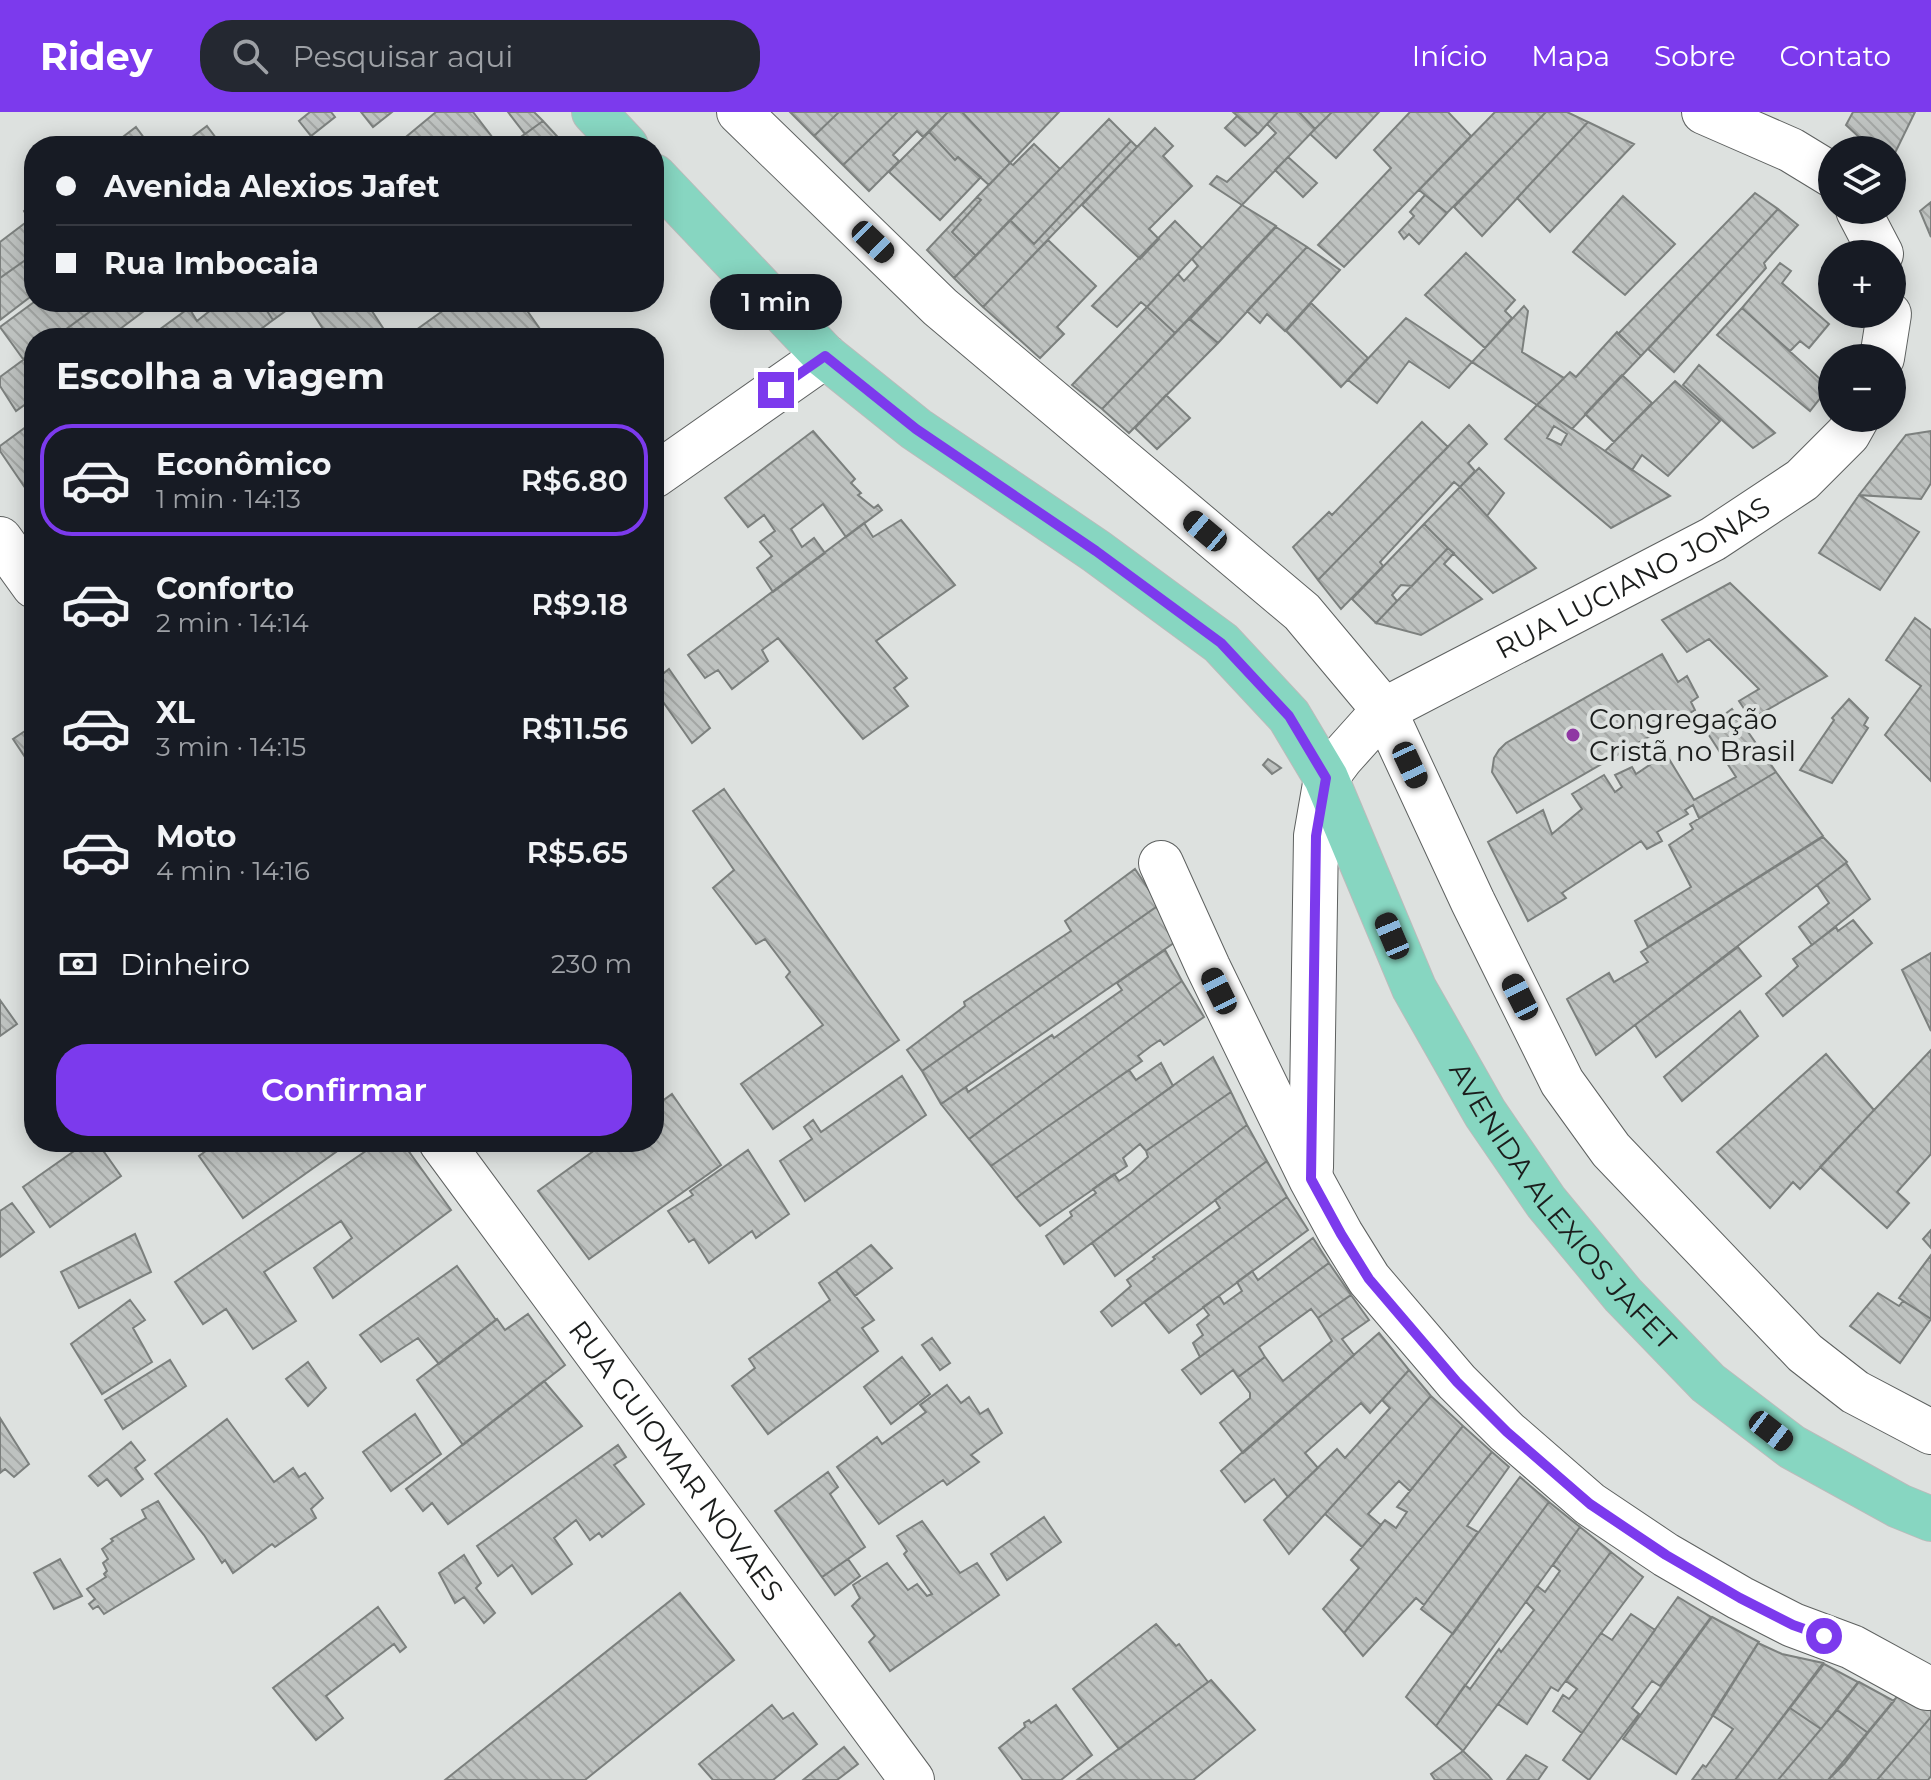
<!DOCTYPE html>
<html lang="pt">
<head>
<meta charset="utf-8">
<style>
	:root { --surface:#171b24; --page:#242831; --text:#f1f3f6; --muted:#9ea1a6; --line:#363941; --accent:#7c3aed }
	body { margin:0; font-family:Montserrat,sans-serif; background:var(--page); color:var(--text); height:100vh; display:flex; flex-direction:column; font-size:30px; white-space:nowrap }
	* { box-sizing:border-box; margin:0 }
	p { font-size:26px; color:var(--muted) }
	.icon { flex:none; width:44px; height:44px; fill:none; stroke:currentColor; stroke-width:2; stroke-linecap:round; stroke-linejoin:round }
	.map { position:relative; flex:1; overflow:hidden }
	.details { position:absolute; left:24px; top:216px; width:640px; height:824px; display:flex; flex-direction:column; background:var(--surface); border-radius:32px; box-shadow:0 4px 20px #0003 }
	.details>* { flex:none }
	.hud { position:absolute; left:24px; top:24px; width:640px; height:176px; border-radius:32px; box-shadow:0 4px 20px #0003; display:grid; align-content:center; height:176px; padding:0 32px; background:var(--surface) }
	.buttons { position:absolute; left:1818px; top:24px; display:grid; gap:16px }
	.buttons a { display:grid; place-items:center; width:88px; height:88px; border-radius:50%; background:var(--surface); box-shadow:0 4px 20px #0003; font-size:40px }
	.end { position:absolute; width:36px; height:36px; margin:-18px; border:10px solid #7c3aed; background:#fff; box-shadow:0 0 0 4px #fff }
	.from { border-radius:50% }
	.bubble { position:absolute; height:56px; border-radius:28px; background:var(--surface); box-shadow:0 4px 20px #0003; font-size:26px; font-weight:600; line-height:56px; text-align:center }
	.car { position:absolute; width:24px; height:48px; margin:-24px -12px; border-radius:10px; box-shadow:0 0 6px 2px #0007; background:linear-gradient(#222 24%,#8ab4d8 0 40%,#222 0 76%,#8ab4d8 0 86%,#222 0) }
	.hud b { display:flex; align-items:center; gap:28px; height:76px; font-size:30px }
	.hud b+b { border-top:2px solid var(--line) }
	.hud i { width:20px; height:20px; background:var(--text) }
	ul { padding:0; list-style:none }
	li { display:flex; align-items:center; gap:24px; height:112px; margin:0 16px 12px; padding:0 16px; border:4px solid transparent; border-radius:32px }
	li div { flex:1 }
	li b { display:block; font-size:30px }
	li em { font-style:normal; font-weight:600 }
	li.on { border-color:var(--accent) }
	li>.icon { width:72px; height:72px; stroke-width:1.5 }
	h2 { padding:0 32px; font-size:36px; line-height:96px }
	.pay { display:flex; align-items:center; gap:20px; height:88px; padding:0 32px; font-size:30px }
	.pay p { margin-inline-start:auto }
	.primary-button { display:flex; gap:16px; margin-top:auto; padding:16px 32px }
	.primary-button a { flex:1; height:92px; border-radius:32px; background:var(--accent); color:#fff; font-size:32px; font-weight:600; line-height:92px; text-align:center }
	header { display:flex; align-items:center; gap:48px; box-sizing:border-box; height:112px; padding:0 40px; background:var(--accent); color:#fff }
	header strong { font-size:38px }
	nav { display:flex; gap:44px; margin-inline-start:auto; font-size:28px }
	.search { width:560px; height:72px; background:var(--page); display:flex; align-items:center; gap:20px; box-sizing:border-box; padding:0 28px; border-radius:32px; color:var(--muted); font-size:30px }
	.map>svg:first-child { display:block }
</style>
</head>
<body>
<header>
<strong>Ridey</strong>
<div class="search"><svg class="icon" aria-label="search" viewBox="0 0 24 24"><circle cx="10" cy="10" r="6"/><path d="M15 15l6 6"/></svg>Pesquisar aqui</div>
<nav><a>Início</a><a>Mapa</a><a>Sobre</a><a>Contato</a></nav>
</header>
<div class="map">
<svg width="1931" height="1668" viewBox="0 0 1931 1668">
	<defs>
		<pattern id="building-back-hatch" width="6" height="6" patternUnits="userSpaceOnUse" patternTransform="scale(2)"><rect width="6" height="6" fill="#bec2c0"/><path d="M-1 5l2 2M0 0l6 6M5-1l2 2" fill="none" stroke="#a3a6a4"/></pattern>
	</defs>
	<rect width="100%" height="100%" fill="#dde1df"/>
	<!-- building -->
	<path fill="url(#building-back-hatch)" stroke="#7c807e" stroke-width="2" fill-rule="evenodd" d="M310,0H331L335,5L311,24L299,9Z
		M361,0H392L373,15Z
		M436,0H473L499,34H395Z
		M508,0H534L543,9L525,22Z
		M790,0H839L814,24Z
		M839,0H898L843,53L814,24Z
		M898,0H948L923,25L917,19L893,43L899,49L869,79L843,53Z
		M948,0H962L1010,51L989,73L958,45L955,48L929,20Z
		M962,0H1059L1010,51Z
		M1233,0H1278L1258,22Z
		M1278,0H1299L1315,17L1242,93L1210,72L1217,64L1227,70L1276,21L1267,12Z
		M1299,0H1332L1315,17Z
		M1332,0H1379L1336,46L1310,22Z
		M1410,0H1448L1471,24L1344,155L1318,133L1391,56L1374,38Z
		M1495,0H1546L1447,101L1419,78Z
		M1546,0H1567L1588,10L1482,124L1454,95Z
		M1853,0H1915L1892,47V38H1873L1846,13Z
		M1237,4L1258,22L1245,34L1225,16Z
		M1109,7L1131,29L1034,132L1010,108Z
		M543,9L566,34H509L522,24Z
		M1588,10L1634,32L1550,120L1517,86Z
		M207,14L222,34H180Z
		M136,15L150,34H111Z
		M1155,16L1173,34L1163,44L1192,74L1149,117L1159,127L1140,147L1082,93Z
		M929,20L955,48L958,45L981,65L940,108L889,60Z
		M1131,29L1137,35L983,195L954,166L1010,108L1034,132Z
		M1034,32L1060,57L976,144L952,120L981,88L977,85L1010,51L1013,53Z
		M1288,45L1317,71L1303,85L1275,58Z
		M1755,81L1778,97L1641,244L1618,222Z
		M1425,83L1447,101L1419,132L1409,122L1404,127L1399,120L1414,104L1410,100Z
		M1623,84L1675,132L1625,183L1573,140Z
		M977,85L981,88L952,120L976,144L954,166L927,138Z
		M1931,90V125L1920,99Z
		M34,91V142L0,166V130L29,108L24,99Z
		M1242,93L1276,114L1175,221L1147,195L1178,162L1184,169L1198,154L1192,147Z
		M1778,97L1798,113L1764,151L1766,156L1674,260L1648,237Z
		M1175,109L1202,136L1147,195L1141,190L1117,215L1092,194Z
		M1276,115L1307,135L1218,231L1190,207Z
		M1048,128L1096,174L1057,215L1064,222L1040,246L983,195Z
		M1307,135L1340,158L1285,219L1267,202L1260,211L1247,199Z
		M1466,141L1515,188L1505,199L1512,206L1485,236L1425,183Z
		M34,142V182L0,208V166Z
		M1780,151L1791,159L1782,171L1829,212L1809,236L1800,229L1790,239L1742,196Z
		M34,190L43,192L103,190L54,226H34V240L23,247L0,215Z
		M103,190H156L108,226H54Z
		M221,190H261L273,208L249,226H148L189,196L197,209Z
		M261,190H298L273,208Z
		M326,190H366L385,219L376,226H329L312,200Z
		M455,190H521L540,217L527,226H405Z
		M1311,191L1368,246L1341,275L1286,219Z
		M1524,194L1528,199L1522,240L1564,266L1537,293L1472,250Z
		M1147,195L1175,221L1102,297L1072,273Z
		M1742,196L1829,275L1810,299L1717,223Z
		M1406,206L1472,250L1449,276L1409,249L1377,291L1348,268Z
		M1189,207L1218,231L1129,321L1102,297Z
		M1617,220L1641,244L1572,317L1537,293L1570,260L1576,265Z
		M34,240V286L16,299L0,274V265Z
		M1699,253L1775,321L1753,336L1683,273Z
		M1622,263L1652,291L1614,330L1585,302Z
		M1675,269L1720,309L1668,364L1642,343L1632,358L1605,339Z
		M1166,283L1190,306L1157,337L1135,316Z
		M1537,293L1605,339L1670,384L1611,416L1505,327ZM1554,314L1567,322L1561,333L1547,326Z
		M34,309V384L32,386L0,339V334Z
		M1422,310L1448,335L1318,468L1293,435L1329,400L1332,403Z
		M1469,313L1487,332L1468,351L1475,359L1460,375L1454,370L1380,450L1383,454L1341,497L1318,468Z
		M813,319L855,367L851,371L861,381L858,383L874,396L878,393L882,398L846,425L823,392L791,417L802,435L814,426L825,441L773,480L757,456L772,444L760,430L775,419L764,403L748,415L725,386Z
		M1931,319V371L1921,387L1859,383L1906,323Z
		M1479,356L1504,381L1487,404L1460,375Z
		M1460,375L1536,456L1493,481L1424,412Z
		M1859,383L1919,420L1880,478L1819,441Z
		M901,408L955,473L876,529L907,566L894,576L908,594L863,627L778,526L762,538L768,549L732,577L718,558L705,566L688,543L864,411L873,425Z
		M1424,412L1448,436L1412,474L1401,473L1392,483L1397,489L1376,511L1352,487Z
		M1448,436L1454,441L1444,452L1482,487L1421,523L1376,511Z
		M1730,471L1827,564L1751,607L1739,589L1759,577L1709,527L1687,540L1662,508Z
		M1915,506L1931,518V669L1885,623L1921,574L1886,548Z
		M1662,542L1678,570L1687,564L1698,585L1691,590L1695,598L1517,701L1492,660L1494,646L1499,638L1506,631Z
		M669,557L710,616L692,631L654,577V569Z
		M1849,587L1868,606L1864,613L1868,616L1832,671L1800,658L1834,608L1832,606Z
		M1732,597L1776,660L1699,706L1693,693L1685,698L1688,702L1657,720L1662,729L1647,737L1641,729L1562,781L1566,786L1528,809L1488,730L1543,698L1552,722L1582,697L1572,682L1604,663L1615,680L1622,675L1615,663L1632,655L1636,662L1666,642L1694,688L1736,665L1705,617Z
		M28,617L34,625V639L25,645L13,627Z
		M1268,647L1277,653L1281,656L1272,662L1263,653Z
		M1776,660L1823,724L1648,835L1635,809L1691,775L1669,733L1693,717L1690,712Z
		M724,677L899,928L773,1017L741,972L823,913L786,865L790,860L765,827L756,832L713,776L734,758L693,699Z
		M1823,725L1847,750L1596,943L1567,887L1609,861L1614,870L1648,850L1641,840Z
		M1846,751L1870,787L1812,833L1799,815L1829,791L1817,773Z
		M1135,757L1159,793L922,959L907,938L965,894L964,890L1071,819L1065,809Z
		M1159,793L1181,826L941,992L922,959Z
		M1853,808L1872,831L1783,904L1766,882L1798,854L1793,847L1836,815L1838,819Z
		M1738,835L1761,864L1656,945L1635,913Z
		M1165,838L1182,869L969,1027L941,992L966,975L968,980L1052,923L1054,926L1122,878L1117,871Z
		M1931,841V919L1902,858Z
		M1182,869L1204,905L1164,933L1160,928L1151,934L1138,944L1142,949L991,1054L969,1027Z
		M0,888L17,912L0,924Z
		M1740,899L1758,924L1682,989L1664,965Z
		M1931,938V1042L1897,1080L1909,1091L1887,1116L1820,1055Z
		M1826,942L1874,998L1800,1077L1793,1070L1770,1096L1717,1040Z
		M1213,945L1231,980L1146,1039L1140,1032L1123,1046L1127,1054L1040,1114L1016,1086Z
		M1161,951L1173,974L1016,1086L991,1054L1129,958L1136,968Z
		M902,964L926,1003L805,1089L780,1049L812,1027L804,1015L813,1008L821,1020Z
		M1231,980L1247,1013L1064,1152L1046,1124L1072,1104L1070,1100L1096,1081L1093,1077L1114,1062L1119,1069L1131,1061L1148,1045L1146,1039Z
		M672,982L721,1053L589,1147L538,1079L606,1030H654V995Z
		M1247,1013L1267,1049L1115,1164L1092,1131Z
		M87,1030H97L121,1064L50,1115L23,1075Z
		M218,1030H350L243,1106L199,1044Z
		M379,1030H402L451,1098L333,1186L314,1156L352,1126L341,1109L264,1160L296,1209L253,1237L226,1197L203,1212L175,1170Z
		M748,1038L789,1102L756,1126L752,1119L709,1151L694,1127L689,1130L668,1099L693,1083L690,1079Z
		M1267,1049L1287,1085L1112,1214L1101,1200L1131,1174L1127,1168L1155,1147L1153,1145L1220,1096L1215,1088Z
		M1287,1085L1308,1118L1169,1221L1144,1190Z
		M12,1091L34,1120L0,1145V1099Z
		M1931,1118V1136L1923,1127Z
		M135,1122L151,1160L79,1196L61,1160Z
		M1313,1126L1329,1151L1200,1245L1193,1231L1203,1223L1197,1213L1209,1203L1203,1195L1219,1184L1224,1192L1242,1179L1237,1170L1252,1159L1258,1168Z
		M871,1133L892,1156L855,1184L836,1159Z
		M1931,1143V1207L1899,1186Z
		M1329,1151L1351,1183L1318,1206L1311,1197L1259,1235L1265,1245L1238,1265L1233,1258L1201,1282L1182,1258Z
		M457,1154L496,1208L439,1252L418,1226L381,1250L360,1223Z
		M836,1159L874,1208L862,1216L878,1239L768,1322L732,1274L755,1256L749,1247L830,1188L819,1171Z
		M1878,1181L1899,1194L1903,1189L1931,1207L1900,1251L1850,1214Z
		M1351,1183L1369,1208L1342,1227L1354,1243L1243,1341L1220,1311L1250,1286V1281L1238,1265L1265,1245L1283,1269L1332,1229L1318,1206Z
		M130,1188L145,1208L133,1216L152,1250L102,1282L71,1232Z
		M528,1202L565,1253L463,1333L417,1268L497,1207L505,1218Z
		M1379,1221L1409,1258L1370,1301L1361,1291L1305,1341L1318,1356L1288,1385L1274,1367L1245,1390L1221,1359Z
		M932,1226L950,1251L940,1258L922,1233Z
		M902,1245L930,1282L891,1312L864,1275Z
		M170,1248L186,1274L123,1317L105,1288Z
		M308,1250L326,1276L308,1294L286,1267Z
		M1409,1258L1431,1284L1289,1442L1264,1408L1337,1337L1345,1346L1390,1296L1382,1288Z
		M544,1269L582,1314L448,1412L432,1391L423,1399L406,1377Z
		M947,1273L961,1291L969,1285L980,1302L988,1297L1002,1321L971,1343L979,1350L947,1373L943,1368L879,1412L837,1355L877,1325L882,1332L926,1300L920,1293Z
		M1431,1284L1463,1314L1410,1379L1399,1369L1368,1402L1381,1413L1362,1435L1325,1402Z
		M415,1302L441,1342L391,1379L363,1340Z
		M0,1306L29,1352L14,1365L5,1357L0,1361Z
		M227,1307L274,1370L293,1356L299,1365L305,1361L323,1386L311,1397L316,1406L275,1435L272,1432L233,1461L225,1448L222,1451L204,1423L155,1362Z
		M1463,1314L1492,1340L1344,1521L1323,1497L1359,1456L1351,1448L1385,1408L1396,1416L1407,1400L1397,1395Z
		M131,1330L145,1348L135,1356L143,1367L121,1384L107,1367L98,1374L89,1364Z
		M618,1333L626,1345L614,1353L644,1392L602,1425L599,1421L590,1428L576,1408L554,1426L572,1452L532,1482L512,1453L498,1464L477,1434Z
		M1492,1340L1509,1355L1467,1414L1478,1420L1424,1493L1416,1486L1363,1544L1344,1521Z
		M828,1360L838,1375L830,1382L865,1435L822,1465L775,1399Z
		M1520,1365L1549,1390L1453,1522L1421,1497Z
		M158,1389L194,1447L104,1502L98,1494L93,1497L89,1492L95,1487L87,1477L106,1465L104,1462L107,1459L103,1451L108,1447L102,1437L113,1429L111,1427L146,1406L142,1398Z
		M1549,1390L1580,1415L1436,1614L1406,1585Z
		M1044,1405L1061,1430L1007,1468L991,1442Z
		M922,1409L960,1461L977,1451L999,1483L890,1559L869,1530L875,1524L852,1494L860,1486L853,1473L887,1451L908,1478L917,1472L927,1484L932,1482L904,1442L907,1439L897,1424Z
		M1580,1415L1611,1440L1463,1639L1436,1614L1465,1573L1470,1577L1499,1537L1501,1540L1534,1498L1526,1490L1537,1474L1545,1480L1560,1459L1553,1453Z
		M1611,1440L1643,1465L1558,1579L1551,1575L1527,1612L1498,1592Z
		M464,1443L481,1471L476,1476L495,1501L484,1511L464,1485L455,1491L439,1461Z
		M60,1447L82,1484L54,1497L34,1461Z
		M848,1447L860,1464L835,1483L822,1465Z
		M680,1481L734,1548L585,1668H445Z
		M1678,1485L1711,1505L1660,1574L1652,1569L1632,1596L1639,1602L1589,1668L1563,1648Z
		M378,1495L406,1535L400,1540L394,1532L326,1584L343,1606L316,1628L273,1576Z
		M1631,1502L1655,1518L1582,1621L1553,1599L1563,1583L1569,1587L1577,1577L1566,1569L1601,1521L1612,1528Z
		M1712,1505L1759,1530L1676,1662L1623,1627Z
		M1156,1512L1176,1534L1179,1532L1208,1570L1119,1637L1073,1577Z
		M1758,1531L1782,1542L1823,1551L1735,1668H1692L1703,1653L1706,1655L1733,1617L1712,1603Z
		M1824,1552L1858,1570L1821,1617L1790,1596Z
		M1211,1568L1255,1618L1193,1668H1077Z
		M1859,1570L1894,1589L1868,1621L1837,1598Z
		M1900,1581L1931,1598V1605L1877,1668H1828Z
		M772,1593L783,1607L793,1601L817,1632L773,1668H713L699,1652Z
		M1056,1593L1092,1643L1061,1668H1023L999,1636L1025,1615L1024,1611L1029,1608L1031,1611Z
		M1790,1596L1821,1617L1778,1668H1735Z
		M1837,1598L1868,1621L1844,1652L1828,1668H1778Z
		M1931,1605V1664L1928,1668H1877Z
		M844,1635L858,1652L837,1668H803Z
		M1463,1639L1488,1663L1492,1668H1435L1431,1662Z
		M1526,1643L1547,1655L1538,1668H1507Z"/>
	<g fill="none" stroke-linecap="round" stroke-linejoin="round">
		<defs>
			<g id="minor">
				<path d="M739,0L940,195L1302,500L1384,598L1473,790L1562,970L1611,1038L1805,1241L1855,1280L1931,1320"/>
				<path d="M1704,0L1791,38L1832,63"/>
				<path d="M1858,98L1881,142"/>
				<path d="M1882,246L1889,202"/>
				<path d="M654,364L825,244"/>
				<path d="M0,427L34,474"/>
				<path d="M1161,751L1208,855L1311,1067L1341,1122L1369,1167L1457,1270L1507,1320L1590,1392L1666,1443L1740,1486L1793,1513L1852,1535L1927,1576"/>
				<path id="s1" d="M441,1030L912,1668"/>
				<path id="s2" d="M1311,1056L1316,724L1326,666L1341,646L1384,598L1713,427L1802,368L1848,322L1857,306"/>
			</g>
			<g id="major">
				<path d="M594,0L626,34"/>
				<path id="s3" d="M654,64L825,244L916,317L1096,439L1221,531L1289,604L1326,666L1414,876L1485,1001L1546,1090L1623,1183L1708,1271L1792,1335L1899,1394L1931,1407"/>
			</g>
		</defs>
		<!-- minor casing -->
		<use href="#minor" stroke="#5e6160" stroke-width="46"/>
		<!-- major casing -->
		<use href="#major" stroke="#bbb" stroke-width="46"/>
		<!-- minor -->
		<use href="#minor" stroke="#fff" stroke-width="44"/>
		<!-- major -->
		<use href="#major" stroke="#87d6c1" stroke-width="44"/>
	</g>
	<g fill="none" stroke-linecap="round" stroke-linejoin="round">
		<!-- route -->
		<path stroke="#7c3aed" stroke-width="10" d="M776,278L825,244L916,317L1096,439L1221,531L1289,604L1326,666L1316,724L1311,1067L1341,1122L1369,1167L1457,1270L1507,1320L1590,1392L1666,1443L1740,1486L1793,1513L1824,1524"/>
	</g>
	<!-- markers -->
	<circle fill="#8f37a3" stroke="#dde1df" stroke-width="3" cx="1573" cy="623" r="8"/>
	<g text-anchor="middle" stroke-width="8" stroke-linejoin="round" paint-order="stroke">
		<!-- street labels -->
		<g font-size="28" fill="#1b1d1c" stroke="#dde1df">
			<text dy="10" stroke="none"><textPath href="#s2" startOffset="762">RUA LUCIANO JONAS</textPath></text>
			<text dy="10" stroke="none"><textPath href="#s3" startOffset="1402">AVENIDA ALEXIOS JAFET</textPath></text>
			<text dy="10" stroke="none"><textPath href="#s1" startOffset="396">RUA GUIOMAR NOVAES</textPath></text>
		</g>
		<!-- poi labels -->
		<g font-size="28" fill="#1b1d1c" stroke="#dde1df" text-anchor="start">
			<text x="1589" y="617">Congregação<tspan x="1589" dy="32">Cristã no Brasil</tspan></text>
		</g>
	</g>
</svg>
<div class="buttons">
<a><svg class="icon" aria-label="layers" viewBox="0 0 24 24"><path d="M12 4l9 5-9 5-9-5zM3 14l9 5 9-5"/></svg></a>
<a>+</a>
<a>−</a>
</div>
<i class="end from" style="left:1824px;top:1524px"></i>
<i class="end" style="left:776px;top:278px"></i>
<div class="bubble" style="left:710px;top:162px;width:132px">1 min</div>
<i class="car" style="left:873px;top:130px;rotate:134deg"></i>
<i class="car" style="left:1205px;top:419px;rotate:310deg"></i>
<i class="car" style="left:1410px;top:653px;rotate:155deg"></i>
<i class="car" style="left:1392px;top:824px;rotate:337deg"></i>
<i class="car" style="left:1219px;top:879px;rotate:334deg"></i>
<i class="car" style="left:1520px;top:885px;rotate:333deg"></i>
<i class="car" style="left:1771px;top:1319px;rotate:128deg"></i>
<div class="hud">
<b><i class="from"></i>Avenida Alexios Jafet</b>
<b><i></i>Rua Imbocaia</b>
</div>
<section class="details">
<h2>Escolha a viagem</h2>
<ul>
<li class="on"><svg class="icon" aria-label="car" viewBox="0 0 24 24"><path d="M5 17H2v-5l4-1 3-4h7l3 4 3 1v5h-3M9 17h6M6 11h13"/><circle cx="7" cy="17" r="2"/><circle cx="17" cy="17" r="2"/></svg><div><b>Econômico</b><p>1 min · 14:13</p></div><em>R$6.80</em></li>
<li><svg class="icon" aria-label="car" viewBox="0 0 24 24"><path d="M5 17H2v-5l4-1 3-4h7l3 4 3 1v5h-3M9 17h6M6 11h13"/><circle cx="7" cy="17" r="2"/><circle cx="17" cy="17" r="2"/></svg><div><b>Conforto</b><p>2 min · 14:14</p></div><em>R$9.18</em></li>
<li><svg class="icon" aria-label="car" viewBox="0 0 24 24"><path d="M5 17H2v-5l4-1 3-4h7l3 4 3 1v5h-3M9 17h6M6 11h13"/><circle cx="7" cy="17" r="2"/><circle cx="17" cy="17" r="2"/></svg><div><b>XL</b><p>3 min · 14:15</p></div><em>R$11.56</em></li>
<li><svg class="icon" aria-label="car" viewBox="0 0 24 24"><path d="M5 17H2v-5l4-1 3-4h7l3 4 3 1v5h-3M9 17h6M6 11h13"/><circle cx="7" cy="17" r="2"/><circle cx="17" cy="17" r="2"/></svg><div><b>Moto</b><p>4 min · 14:16</p></div><em>R$5.65</em></li>
</ul>
<div class="pay"><svg class="icon" aria-label="cash" viewBox="0 0 24 24"><path d="M3 7h18v10H3z"/><circle cx="12" cy="12" r="2"/></svg>Dinheiro<p>230 m</p></div>
<div class="primary-button"><a>Confirmar</a></div>
</section>
</div>
</body>
</html>
